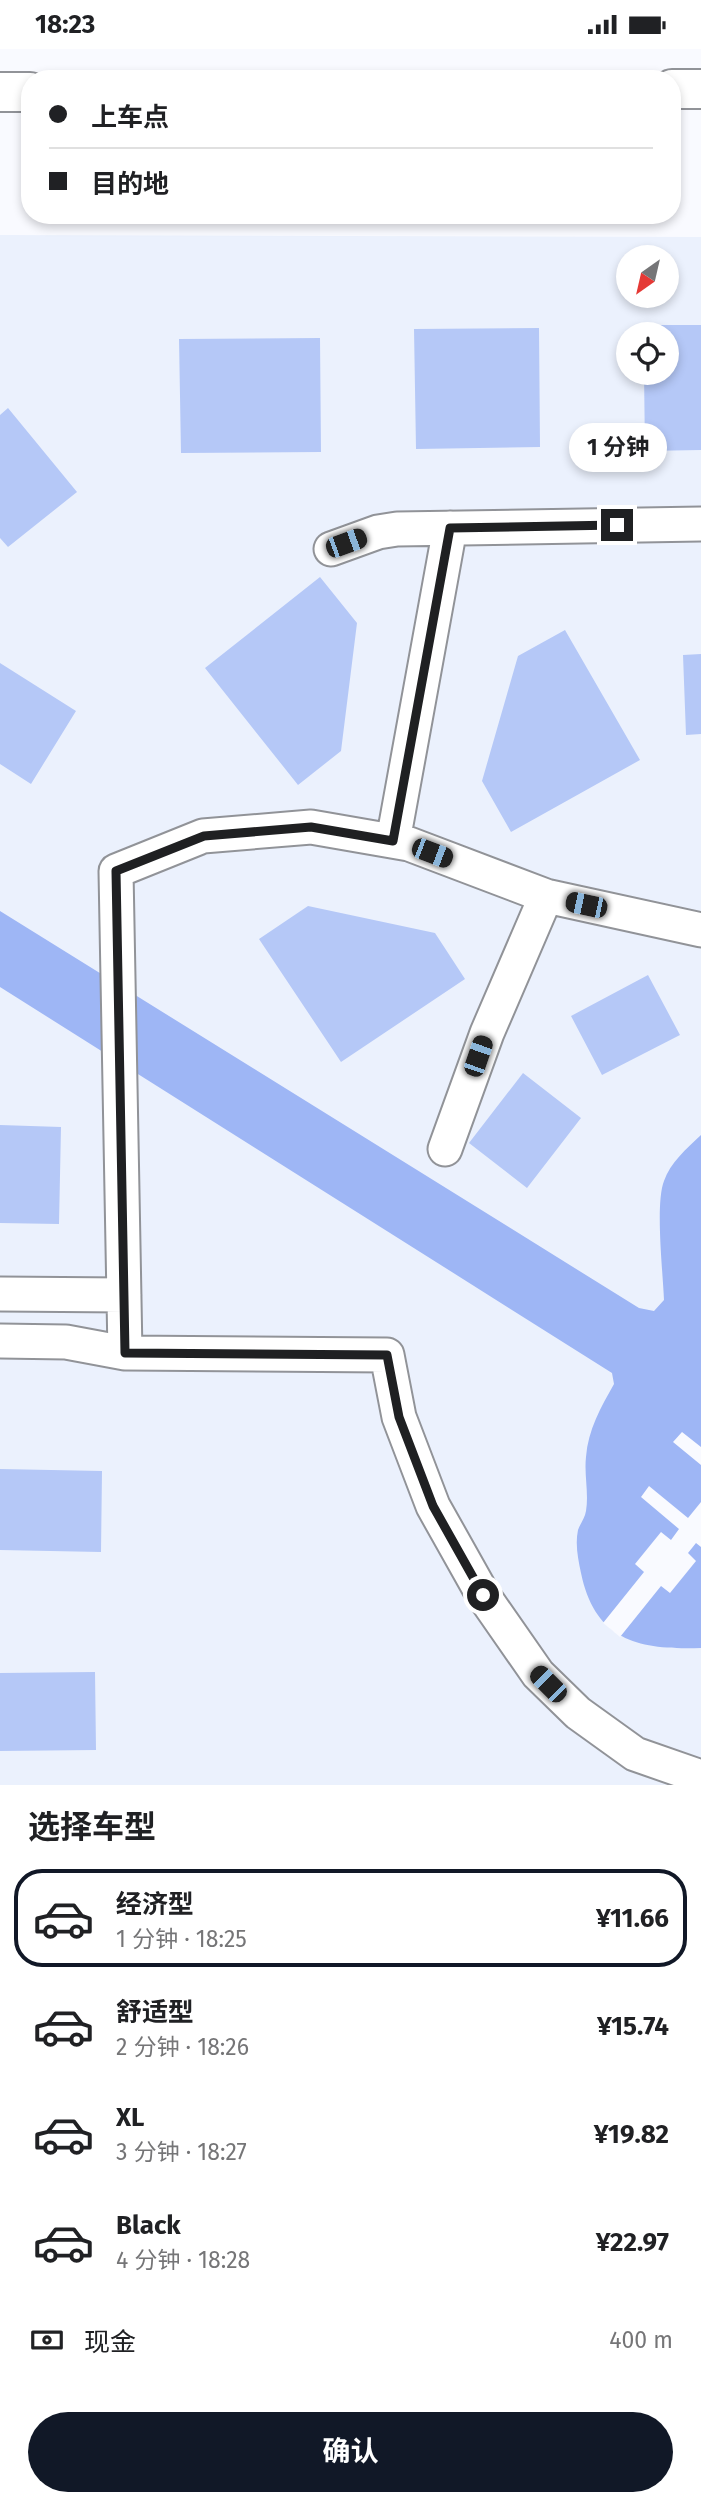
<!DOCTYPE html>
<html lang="zh">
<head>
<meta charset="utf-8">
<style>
	:root { --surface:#fff; --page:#f6f6f6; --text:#202124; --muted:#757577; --line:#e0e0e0; --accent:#111827 }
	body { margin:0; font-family:"Fira Sans","Noto Sans SC",sans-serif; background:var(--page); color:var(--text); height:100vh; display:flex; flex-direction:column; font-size:26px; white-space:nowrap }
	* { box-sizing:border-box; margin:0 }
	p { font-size:23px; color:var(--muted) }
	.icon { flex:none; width:38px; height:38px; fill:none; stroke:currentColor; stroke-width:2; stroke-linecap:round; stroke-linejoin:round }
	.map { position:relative; height:1736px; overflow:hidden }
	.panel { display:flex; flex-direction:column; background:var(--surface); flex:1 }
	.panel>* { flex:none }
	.hud { position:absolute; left:21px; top:21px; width:660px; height:154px; border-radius:28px; box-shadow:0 4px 10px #0003; display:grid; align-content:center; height:154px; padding:0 28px; background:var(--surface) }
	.needle { width:46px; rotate:214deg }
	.fabs { position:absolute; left:616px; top:196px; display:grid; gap:14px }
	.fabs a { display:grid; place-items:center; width:63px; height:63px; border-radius:50%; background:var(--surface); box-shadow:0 4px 10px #0003; font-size:35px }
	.end { position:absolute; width:32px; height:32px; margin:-16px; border:9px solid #1f2022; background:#fff; box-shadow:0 0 0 4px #fff }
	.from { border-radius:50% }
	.bubble { position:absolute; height:49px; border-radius:24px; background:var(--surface); box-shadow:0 4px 10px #0003; font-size:23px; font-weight:700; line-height:49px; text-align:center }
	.car { position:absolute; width:21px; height:42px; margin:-21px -10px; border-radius:9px; box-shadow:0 0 5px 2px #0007; background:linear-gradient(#222 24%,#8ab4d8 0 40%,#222 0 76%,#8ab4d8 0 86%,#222 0) }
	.hud b { display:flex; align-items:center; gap:24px; height:66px; font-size:26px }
	.hud b+b { border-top:2px solid var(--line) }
	.hud i { width:18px; height:18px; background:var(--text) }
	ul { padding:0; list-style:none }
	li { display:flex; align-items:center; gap:21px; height:98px; margin:0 14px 10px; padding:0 14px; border:4px solid transparent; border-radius:28px }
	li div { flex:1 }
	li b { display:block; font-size:26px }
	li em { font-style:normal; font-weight:700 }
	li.on { border-color:var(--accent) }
	li>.icon { width:63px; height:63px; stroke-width:1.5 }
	h2 { padding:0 28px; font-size:32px; line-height:84px }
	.pay { display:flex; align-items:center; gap:18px; height:77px; padding:0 28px; font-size:26px }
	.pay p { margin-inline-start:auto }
	.action { display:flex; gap:14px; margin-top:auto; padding:14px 28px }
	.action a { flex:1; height:80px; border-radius:42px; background:var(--accent); color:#fff; font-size:28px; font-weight:700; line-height:80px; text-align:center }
	.status { display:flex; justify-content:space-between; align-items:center; height:49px; padding:0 35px; background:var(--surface); direction:ltr }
	.status svg { height:19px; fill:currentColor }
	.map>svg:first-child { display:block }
</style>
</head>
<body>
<div class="status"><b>18:23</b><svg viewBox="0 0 49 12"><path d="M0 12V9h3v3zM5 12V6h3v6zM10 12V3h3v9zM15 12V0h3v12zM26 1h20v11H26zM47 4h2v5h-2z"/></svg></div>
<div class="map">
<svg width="701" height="1736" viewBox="0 0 701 1736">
	<rect width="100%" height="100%" fill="#f9faff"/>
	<!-- built -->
	<path fill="#ebf1fd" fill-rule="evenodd" d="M0,186L701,188V1736H0ZM628,208H667V247H628ZM628,285H667V324H628Z"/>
	<!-- water -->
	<path fill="#9eb6f5" d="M0,862L639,1259L654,1262L664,1251C663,1224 655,1155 664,1132C670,1114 687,1099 701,1086V1599C639,1601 595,1592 581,1524C578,1510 575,1495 578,1481C580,1475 585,1469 586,1462C589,1444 584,1426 586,1408C588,1381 601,1358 614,1335L612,1324L0,938Z"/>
	<!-- pier -->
	<path fill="#f9faff" d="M682,1383L701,1398V1416L673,1393Z
		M649,1437L688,1469L701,1453V1498L696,1494L688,1504L696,1512L670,1544L661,1537L620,1588L603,1574L644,1523L635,1515L661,1483L671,1491L679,1480L641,1448Z"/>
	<!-- building -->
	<path fill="#b5c8f7" d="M643,276H701V401L645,402L644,324H667V285H643Z
		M539,279L540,398L416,400L414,280Z
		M320,289L321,403L181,404L179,290Z
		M8,359L77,443L8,498L0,489V366Z
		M320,528L357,574L341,702L298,736L205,619Z
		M565,581L640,711L511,783L482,732L518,607Z
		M701,605V685L686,686L683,606Z
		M0,614L76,662L31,735L0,715Z
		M308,857L435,884L465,930L341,1013L259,890Z
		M648,926L680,986L602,1026L571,967Z
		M523,1024L581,1069L527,1139L469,1094Z
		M0,1076L61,1078L59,1175L0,1174Z
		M0,1420L102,1422L101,1503L0,1501Z
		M95,1623L96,1701L0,1702V1624Z"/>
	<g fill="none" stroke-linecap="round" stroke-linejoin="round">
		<defs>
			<path id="minor" d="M331,500L378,483L397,480L701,475
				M393,792L450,479
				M546,847L409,795L311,778L203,787L116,822L125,1304L387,1306L399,1368L433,1457L483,1546L538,1625L578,1664L635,1705L701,1728
				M445,1100L487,984L546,847L701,881
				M0,1245L124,1246
				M0,1292L66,1293L125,1304"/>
			<path id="major" d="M672,40H701
				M0,43H30"/>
		</defs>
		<!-- minor casing -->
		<use href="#minor" stroke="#919398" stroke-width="37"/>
		<!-- major casing -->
		<use href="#major" stroke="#919398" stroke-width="42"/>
		<!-- minor -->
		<use href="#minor" stroke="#fff" stroke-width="33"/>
		<!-- major -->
		<use href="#major" stroke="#fff" stroke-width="38"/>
	</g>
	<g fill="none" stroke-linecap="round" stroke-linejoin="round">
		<!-- route -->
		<path stroke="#1f2022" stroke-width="9" d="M483,1546L433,1457L399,1368L387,1306L125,1304L116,822L204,787L311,778L393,792L450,479L617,476"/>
	</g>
</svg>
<div class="fabs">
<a><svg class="needle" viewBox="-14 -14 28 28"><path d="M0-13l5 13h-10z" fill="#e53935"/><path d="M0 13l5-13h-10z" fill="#757577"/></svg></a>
<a><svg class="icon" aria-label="locate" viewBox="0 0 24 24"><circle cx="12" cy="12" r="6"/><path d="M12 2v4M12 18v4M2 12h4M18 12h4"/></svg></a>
</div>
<i class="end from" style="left:483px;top:1546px"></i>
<i class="end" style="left:617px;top:476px"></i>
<div class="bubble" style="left:569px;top:374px;width:98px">1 分钟</div>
<i class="car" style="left:346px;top:494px;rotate:70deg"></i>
<i class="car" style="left:432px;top:804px;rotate:111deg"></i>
<i class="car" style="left:586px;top:856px;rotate:282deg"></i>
<i class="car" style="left:478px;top:1007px;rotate:19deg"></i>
<i class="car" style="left:548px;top:1635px;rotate:315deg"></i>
<div class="hud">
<b><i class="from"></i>上车点</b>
<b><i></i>目的地</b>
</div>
</div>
<section class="panel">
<h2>选择车型</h2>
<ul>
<li class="on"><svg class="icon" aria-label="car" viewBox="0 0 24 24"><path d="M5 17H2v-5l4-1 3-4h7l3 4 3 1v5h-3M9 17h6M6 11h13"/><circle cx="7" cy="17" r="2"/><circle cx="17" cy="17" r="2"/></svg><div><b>经济型</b><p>1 分钟 · 18:25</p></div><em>¥11.66</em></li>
<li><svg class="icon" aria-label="car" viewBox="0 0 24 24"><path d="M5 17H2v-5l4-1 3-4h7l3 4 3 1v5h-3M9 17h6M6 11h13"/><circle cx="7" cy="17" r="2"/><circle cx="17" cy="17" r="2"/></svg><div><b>舒适型</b><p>2 分钟 · 18:26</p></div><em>¥15.74</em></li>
<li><svg class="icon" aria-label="car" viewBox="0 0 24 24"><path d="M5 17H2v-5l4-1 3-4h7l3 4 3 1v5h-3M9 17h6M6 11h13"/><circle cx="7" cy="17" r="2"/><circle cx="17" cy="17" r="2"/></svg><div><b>XL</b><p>3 分钟 · 18:27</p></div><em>¥19.82</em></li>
<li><svg class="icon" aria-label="car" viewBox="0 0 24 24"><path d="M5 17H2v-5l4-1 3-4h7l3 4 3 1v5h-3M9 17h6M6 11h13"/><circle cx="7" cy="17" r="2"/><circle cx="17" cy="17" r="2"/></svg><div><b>Black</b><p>4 分钟 · 18:28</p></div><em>¥22.97</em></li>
</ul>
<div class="pay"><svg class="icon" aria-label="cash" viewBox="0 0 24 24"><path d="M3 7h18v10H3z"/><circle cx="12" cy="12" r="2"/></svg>现金<p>400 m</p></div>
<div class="action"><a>确认</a></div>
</section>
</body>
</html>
